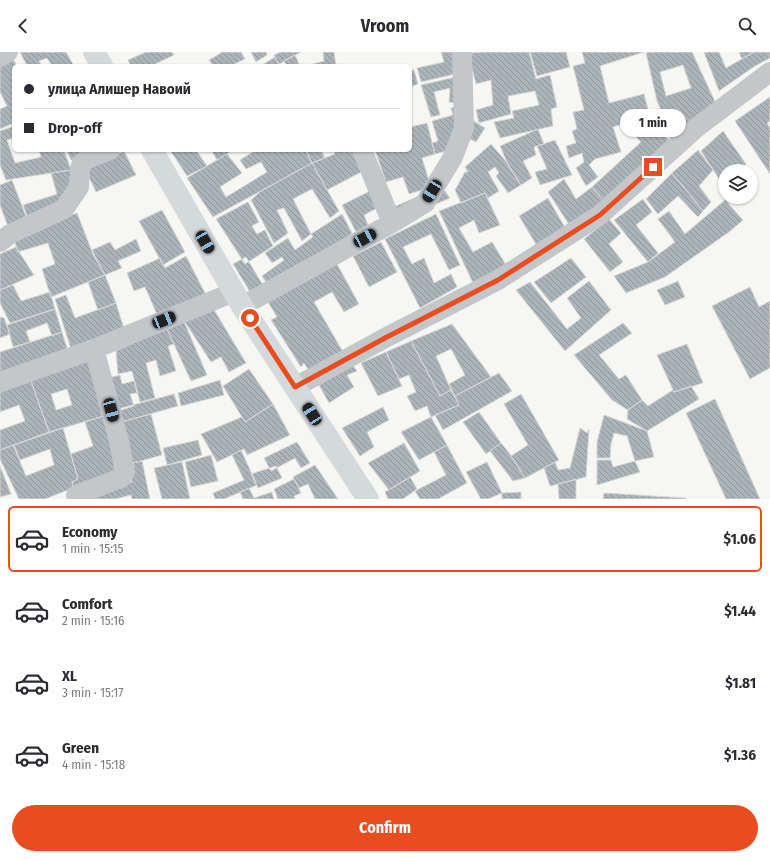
<!DOCTYPE html>
<html lang="en">
<head>
<meta charset="utf-8">
<style>
	:root { --surface:#fff; --page:#f2f2f3; --text:#2b2b33; --muted:#7c7c81; --line:#e1e1e2; --accent:#e94d1f }
	body { margin:0; font-family:"Fira Sans Condensed",sans-serif; background:var(--page); color:var(--text); height:100vh; display:flex; flex-direction:column; font-size:15px; white-space:nowrap }
	* { box-sizing:border-box; margin:0 }
	p { font-size:13px; color:var(--muted) }
	.icon { flex:none; width:22px; height:22px; fill:none; stroke:currentColor; stroke-width:2; stroke-linecap:round; stroke-linejoin:round }
	.map { position:relative; height:447px; overflow:hidden }
	.side { display:flex; flex-direction:column; background:var(--surface); flex:1 }
	.side>* { flex:none }
	.banner { position:absolute; left:12px; top:12px; width:400px; height:88px; border-radius:6px; box-shadow:0 1px 3px #0004; display:grid; align-content:center; height:88px; padding:0 12px; background:var(--surface) }
	.buttons { position:absolute; left:718px; top:112px; display:grid; gap:8px }
	.buttons a { display:grid; place-items:center; width:40px; height:40px; border-radius:50%; background:var(--surface); box-shadow:0 1px 3px #0004; font-size:20px }
	.end { position:absolute; width:18px; height:18px; margin:-9px; border:5px solid #e94d1f; background:#fff; box-shadow:0 0 0 2px #fff }
	.from { border-radius:50% }
	.bubble { position:absolute; height:28px; border-radius:14px; background:var(--surface); box-shadow:0 1px 3px #0004; font-size:13px; font-weight:700; line-height:28px; text-align:center }
	.car { position:absolute; width:12px; height:24px; margin:-12px -6px; border-radius:5px; box-shadow:0 0 3px 1px #0007; background:linear-gradient(#222 24%,#8ab4d8 0 40%,#222 0 76%,#8ab4d8 0 86%,#222 0) }
	.banner b { display:flex; align-items:center; gap:14px; height:38px; font-size:15px }
	.banner b+b { border-top:1px solid var(--line) }
	.banner i { width:10px; height:10px; background:var(--text) }
	ul { padding:7px 0 0; list-style:none }
	li { display:flex; align-items:center; gap:12px; height:66px; margin:0 8px 6px; padding:0 4px; border:2px solid transparent; border-radius:6px }
	li div { flex:1 }
	li b { display:block; font-size:15px }
	li em { font-style:normal; font-weight:700 }
	li.on { border-color:var(--accent) }
	li>.icon { width:36px; height:36px; stroke-width:1.5 }
	.cta { display:flex; gap:8px; margin-top:auto; padding:8px 12px }
	.cta a { flex:1; height:46px; border-radius:24px; background:var(--accent); color:#fff; font-size:16px; font-weight:700; line-height:46px; text-align:center }
	header { display:flex; justify-content:space-between; align-items:center; height:52px; padding:0 12px; background:var(--surface); font-size:18px; font-weight:700 }
	.map>svg:first-child { display:block }
</style>
</head>
<body>
<header><svg class="icon" aria-label="back" viewBox="0 0 24 24"><path d="M15 5l-7 7 7 7"/></svg>Vroom<svg class="icon" aria-label="search" viewBox="0 0 24 24"><circle cx="10" cy="10" r="6"/><path d="M15 15l6 6"/></svg></header>
<div class="map">
<svg width="770" height="447" viewBox="0 0 770 447">
	<defs>
		<pattern id="building-back-hatch" width="6" height="6" patternUnits="userSpaceOnUse"><rect width="6" height="6" fill="#abb4b9"/><path d="M-1 5l2 2M0 0l6 6M5-1l2 2" fill="none" stroke="#8f979c"/></pattern>
	</defs>
	<rect width="100%" height="100%" fill="#f6f6f2"/>
	<!-- building -->
	<path fill="url(#building-back-hatch)" stroke="#d7d7d5" fill-rule="evenodd" d="M20,0H66L74,14H52L47,6L39,9L42,14H27Z
		M146,0H172L174,3L155,12L156,14H131L128,8Z
		M221,0H241L245,7L230,14H213L209,8L221,1Z
		M251,0H266L267,3L256,10Z
		M281,0H301L279,12L274,3Z
		M323,0H334L336,14H306L324,9Z
		M441,0H459L464,20L421,30L417,16L444,10Z
		M484,0H529L536,27L550,23L557,55L551,57L553,74L500,86L494,70L514,66L512,59L539,53L535,39L508,44L511,62L479,71L476,58L493,53L491,28L476,32L468,1Z
		M530,0H566L570,15L537,24Z
		M582,0H644L600,14L609,51L644,42L650,64L613,75L621,100L595,107L589,113L598,125L586,134L576,116L584,110L582,101L569,106L566,94L576,91L572,79L577,77L573,60L584,58L573,14L585,11Z
		M650,0H692L717,54L672,82L657,49L646,1ZM683,13L691,36L666,44L660,20Z
		M704,0H719L726,16L754,0H770V6L755,14L719,39Z
		M739,0H754L742,7Z
		M295,3L300,14H287L284,9Z
		M275,5L280,14H263L262,13Z
		M13,7L17,14H14V71L0,77V57L7,54L0,40V15Z
		M414,18L418,32L410,35V19Z
		M464,23L463,52L449,50L450,36L434,40L440,63L431,65L421,33Z
		M770,45V69L767,71L770,76V122L735,69Z
		M466,52L469,66L485,76L476,90L470,87L442,135L450,146L399,168L394,155L435,137L447,99L435,102L432,91L438,89L432,69L453,63L451,56Z
		M648,68L672,91L607,153L592,135L641,90L632,80Z
		M427,71L435,102L422,106L431,135L409,142L403,125L386,130L375,98H410V75Z
		M14,74V86L7,88L15,111L41,105L39,98H64L71,118L6,128L0,113V79Z
		M538,77L544,92L534,95L536,103L523,109L532,126L521,133L509,115L500,94Z
		M723,79L746,112L739,119H725V136L701,99Z
		M555,88L572,123L540,133L535,120L547,117L537,94Z
		M491,92L508,112L521,133L508,141L496,124L499,121L495,115L488,120L499,139L488,146L485,141L461,151L455,138L465,120H468L465,115Z
		M66,98H101L71,108Z
		M170,98H196L207,114L187,124Z
		M211,98H233L217,108Z
		M256,98H305L312,111L213,165L187,126L227,102L242,121L220,135L226,145L267,120L261,110L246,117L240,108Z
		M306,98H321L325,106L312,111Z
		M334,98H359L367,117L327,138L312,111L335,102Z
		M698,98L713,118L699,134L711,150L703,159L672,121Z
		M124,99L136,123L96,140L85,117Z
		M312,111L339,159L330,166L312,137L293,147L311,182L302,189L284,156L277,158L288,181L274,191L251,148L261,139Z
		M71,118L68,151L29,169L23,153L57,142L51,121Z
		M672,121L703,159L698,165L678,144L658,162L646,147Z
		M564,127L576,147L592,135L607,153L572,177L548,140Z
		M12,128L29,172L10,180L0,153V133Z
		M370,139L379,155L364,163L368,173L356,180L342,153Z
		M485,141L500,173L479,181L474,168L459,176L473,200L492,190L506,213L473,231L439,159Z
		M548,146L567,179L540,199L519,164Z
		M643,147L652,160L636,173L658,201L648,210L614,168Z
		M725,148L743,168L729,180L665,225L626,241L614,224L648,210L675,190L658,167L669,159L685,182Z
		M248,150L259,170L252,174L257,182L265,178L273,194L245,212L216,167Z
		M162,158L185,200L163,213L139,169Z
		M77,161L93,202L105,223L51,245L42,217L55,212L48,191L18,200L13,185Z
		M342,162L352,181L327,204L268,233L262,224L284,208L282,205L272,211L265,201L288,186L295,198L313,185L311,182Z
		M436,162L460,213L449,218L431,182L403,195L412,212L424,206L434,231L451,222L457,235L420,256L385,187Z
		M609,167L621,181L609,192L623,210L610,220L584,187Z
		M136,187L141,199L118,209L122,216L105,223L92,198L110,190L115,198Z
		M381,190L397,220L369,235L353,204Z
		M16,195L34,223L0,238V202Z
		M186,204L207,245L159,267L145,235L134,239L127,221L160,206L165,216Z
		M246,205L264,235L252,243L233,212Z
		M571,206L586,225L551,251L534,230Z
		M337,212L359,252L344,260L332,240L314,250L346,305L313,325L304,311L301,315L271,268L277,265L268,250Z
		M105,223L116,251L98,258L88,230Z
		M589,229L611,258L565,299L516,238L530,230L567,277L581,266L567,246Z
		M678,229L685,245L665,253L657,238Z
		M13,233L21,249L50,240L55,257L10,271L0,251V238Z
		M750,235L759,255L770,249V316L750,327L712,254Z
		M66,243L75,266L116,251L125,280L71,297L55,247Z
		M213,256L246,311L229,320L221,305L211,310L183,267Z
		M55,257L62,280L52,284L47,271L26,279L30,290L13,295L7,273Z
		M0,265L4,266L10,282L0,286Z
		M183,267L207,323L191,329L166,275Z
		M623,271L632,281L599,303L619,327L626,323L642,348L628,358L612,348L574,303Z
		M452,272L491,325L455,344L449,332L465,323L451,297L436,304L451,338L440,344L411,289Z
		M166,275L174,292L168,294L176,319L160,324L156,308L146,311L155,346L140,350L132,319L118,322L116,299Z
		M62,280L68,299L0,322V300Z
		M411,289L440,344L451,338L459,353L431,365L427,354L415,359L407,344L416,340L409,323L399,327L386,300Z
		M687,292L703,331L674,340L657,303Z
		M386,300L402,334L378,344L361,311Z
		M91,308L107,363L49,380L31,329ZM67,337L72,353L56,358L51,342Z
		M353,313L357,319L347,323L354,335L329,351L319,333Z
		M249,317L273,352L245,370L223,334Z
		M499,321L512,339L443,378L435,363L459,353L455,344Z
		M120,323L122,332L134,329L137,341L130,342L134,354L118,359L108,326Z
		M220,328L224,343L181,354L178,341Z
		M31,329L49,380L0,398V378L25,369L19,353L0,360V340Z
		M691,334L699,347L647,379L627,367L628,358L642,348L648,354L673,338L674,340Z
		M174,342L178,354L118,371L114,358Z
		M521,342L559,408L525,426L511,404L528,393L504,352Z
		M715,347L760,447H726L686,361Z
		M273,352L290,383L247,403L244,397L217,410L201,382L242,365L245,370Z
		M383,355L389,368L367,380L374,395L360,404L342,376Z
		M479,360L501,391L486,402L463,370Z
		M151,362L162,403L130,412L118,371Z
		M107,363L123,422L75,442L72,430L78,427L71,402L93,394L85,370Z
		M604,363L647,379L654,405L635,409L627,384L614,381L611,392L610,406H597V390Z
		M431,365L447,393L419,408L401,380Z
		M63,376L78,427L72,430L73,436L45,447H19L0,407V398L13,393L26,424L54,413L50,397L20,408L14,393Z
		M580,376L587,381L589,377L586,425L550,434L544,416L555,410L558,418L570,416Z
		M198,388L202,403L167,413L163,396Z
		M297,390L310,411L301,416L295,406L271,419L264,406Z
		M404,391L420,419L389,438L368,411Z
		M501,391L510,402L525,426L513,429L490,399Z
		M447,393L467,431L438,447H420L415,439L446,423L434,400Z
		M241,398L257,433L224,447H215L213,441L244,428L232,403Z
		M211,403L218,429L191,435L185,410Z
		M597,408H611L613,415L635,409L640,420L597,433Z
		M142,409L150,447H132L131,443L115,447H87L86,443L132,430L127,412Z
		M182,410L190,447H162L154,416Z
		M487,410L502,441L488,447H481L466,420Z
		M315,413L338,447H315L308,432L299,436L293,425Z
		M0,414L11,442L0,445Z
		M276,414L282,426L258,436L251,422Z
		M410,425L417,437L403,447H388L385,440Z
		M294,427L301,441L294,444L295,447H278L274,437Z
		M576,427V447H559L558,432Z
		M249,436L254,446L272,440L274,447H243L240,440Z
		M521,440V447H502V441Z
		M604,441L686,446V447H603Z"/>
	<g fill="none" stroke-linecap="round" stroke-linejoin="round">
		<!-- street -->
		<path stroke="#c3c7ca" stroke-width="20" d="M0,5L8,0
			M362,98L392,171
			M0,190L10,182L64,157L79,135L80,117L82,111L87,107L110,98
			M242,254L392,171L425,151L453,105L464,76L462,0
			M0,330L94,297L234,240
			M295,335L385,286L498,228L600,163L696,76L770,20
			M76,443L121,426L125,420L119,389L94,297"/>
		<!-- primary -->
		<path stroke="#d4d9dc" stroke-width="22" d="M94,0L102,14
			M152,98L242,254L368,447"/>
	</g>
	<g fill="none" stroke-linecap="round" stroke-linejoin="round">
		<!-- route -->
		<path stroke="#e94d1f" stroke-width="5" d="M250,266L295,335L385,286L498,228L600,163L653,115"/>
	</g>
</svg>
<div class="buttons">
<a><svg class="icon" aria-label="layers" viewBox="0 0 24 24"><path d="M12 4l9 5-9 5-9-5zM3 14l9 5 9-5"/></svg></a>
</div>
<i class="end from" style="left:250px;top:266px"></i>
<i class="end" style="left:653px;top:115px"></i>
<div class="bubble" style="left:620px;top:57px;width:66px">1 min</div>
<i class="car" style="left:432px;top:139px;rotate:212deg"></i>
<i class="car" style="left:365px;top:186px;rotate:61deg"></i>
<i class="car" style="left:205px;top:190px;rotate:150deg"></i>
<i class="car" style="left:164px;top:268px;rotate:68deg"></i>
<i class="car" style="left:111px;top:358px;rotate:165deg"></i>
<i class="car" style="left:312px;top:362px;rotate:327deg"></i>
<div class="banner">
<b><i class="from"></i>улица Алишер Навоий</b>
<b><i></i>Drop-off</b>
</div>
</div>
<section class="side">
<ul>
<li class="on"><svg class="icon" aria-label="car" viewBox="0 0 24 24"><path d="M5 17H2v-5l4-1 3-4h7l3 4 3 1v5h-3M9 17h6M6 11h13"/><circle cx="7" cy="17" r="2"/><circle cx="17" cy="17" r="2"/></svg><div><b>Economy</b><p>1 min · 15:15</p></div><em>$1.06</em></li>
<li><svg class="icon" aria-label="car" viewBox="0 0 24 24"><path d="M5 17H2v-5l4-1 3-4h7l3 4 3 1v5h-3M9 17h6M6 11h13"/><circle cx="7" cy="17" r="2"/><circle cx="17" cy="17" r="2"/></svg><div><b>Comfort</b><p>2 min · 15:16</p></div><em>$1.44</em></li>
<li><svg class="icon" aria-label="car" viewBox="0 0 24 24"><path d="M5 17H2v-5l4-1 3-4h7l3 4 3 1v5h-3M9 17h6M6 11h13"/><circle cx="7" cy="17" r="2"/><circle cx="17" cy="17" r="2"/></svg><div><b>XL</b><p>3 min · 15:17</p></div><em>$1.81</em></li>
<li><svg class="icon" aria-label="car" viewBox="0 0 24 24"><path d="M5 17H2v-5l4-1 3-4h7l3 4 3 1v5h-3M9 17h6M6 11h13"/><circle cx="7" cy="17" r="2"/><circle cx="17" cy="17" r="2"/></svg><div><b>Green</b><p>4 min · 15:18</p></div><em>$1.36</em></li>
</ul>
<div class="cta"><a>Confirm</a></div>
</section>
</body>
</html>
